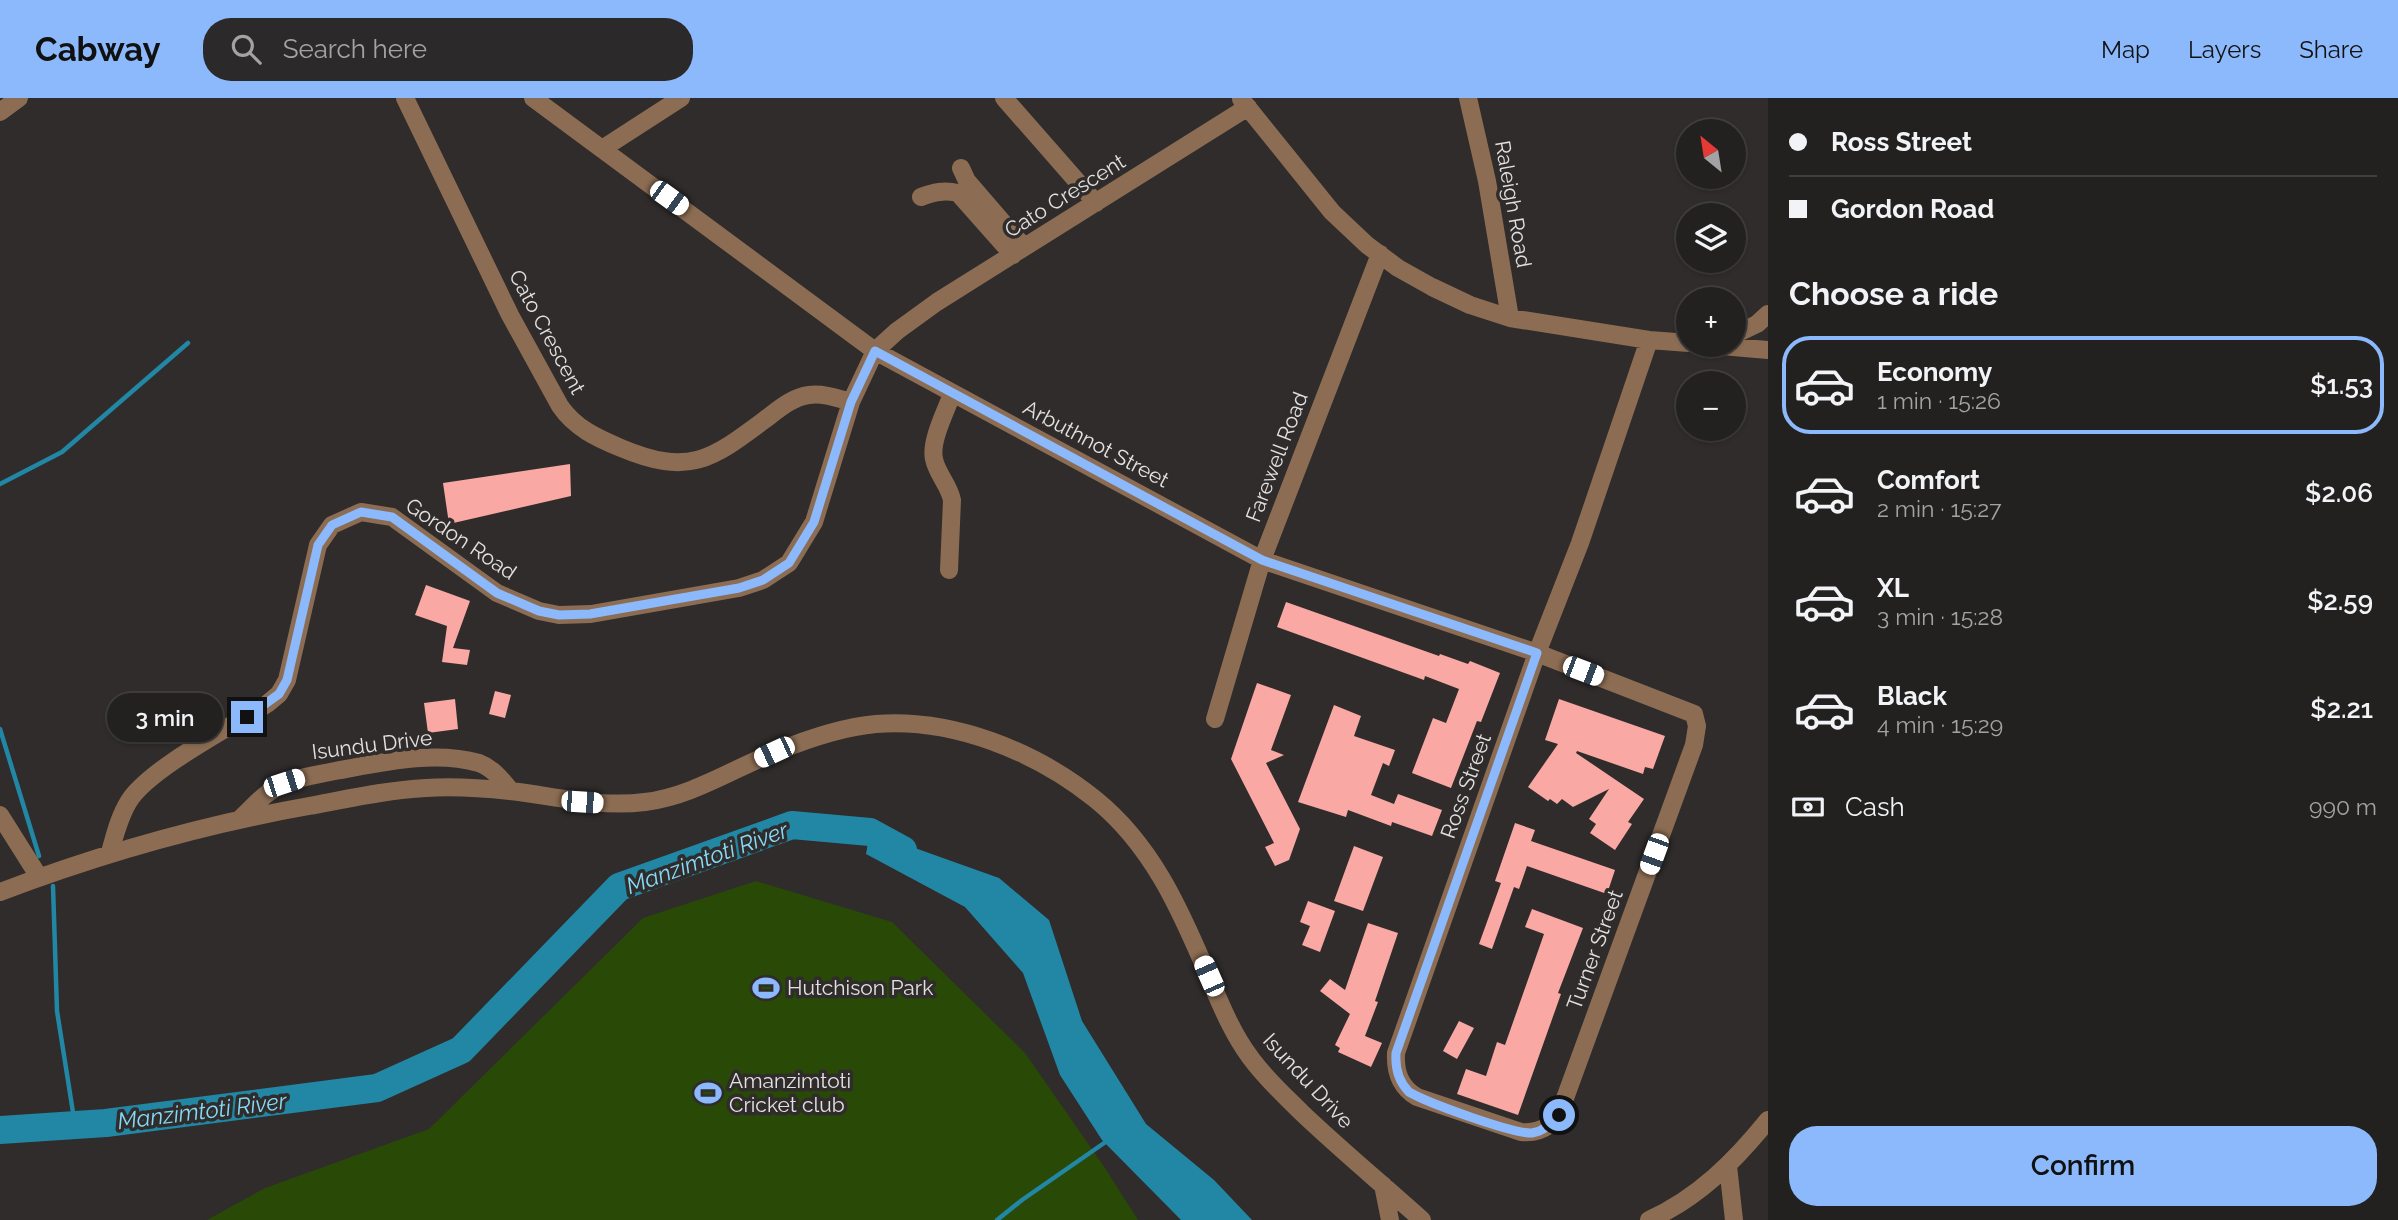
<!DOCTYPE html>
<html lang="en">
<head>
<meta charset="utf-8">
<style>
	:root { --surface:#232120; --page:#2b2929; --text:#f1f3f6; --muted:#a3a3a5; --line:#403e3e; --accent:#8cb9fc }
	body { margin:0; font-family:Raleway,sans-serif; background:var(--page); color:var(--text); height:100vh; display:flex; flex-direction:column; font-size:26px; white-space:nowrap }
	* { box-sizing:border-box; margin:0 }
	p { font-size:23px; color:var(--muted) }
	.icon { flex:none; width:38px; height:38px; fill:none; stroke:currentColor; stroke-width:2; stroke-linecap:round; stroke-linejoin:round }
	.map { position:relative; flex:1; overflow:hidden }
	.drawer { display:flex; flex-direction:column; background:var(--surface); width:630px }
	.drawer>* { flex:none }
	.banner { display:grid; align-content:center; height:154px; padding:0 21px; background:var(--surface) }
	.needle { width:46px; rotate:330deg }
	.fabs { position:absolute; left:1676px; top:21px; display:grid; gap:14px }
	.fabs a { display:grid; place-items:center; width:70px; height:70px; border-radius:50%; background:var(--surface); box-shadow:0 2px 5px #0004,0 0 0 2px var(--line); font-size:35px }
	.end { position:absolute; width:32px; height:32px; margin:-16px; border:9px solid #8cb9fc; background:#111; box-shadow:0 0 0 4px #111 }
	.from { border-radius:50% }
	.bubble { position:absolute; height:49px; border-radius:24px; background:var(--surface); box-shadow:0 2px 5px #0004,0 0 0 2px var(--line); font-size:23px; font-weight:600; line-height:49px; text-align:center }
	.car { position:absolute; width:21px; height:42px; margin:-21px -10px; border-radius:9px; box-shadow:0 0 5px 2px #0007; background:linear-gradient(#fff 24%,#345 0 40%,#fff 0 76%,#345 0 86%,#fff 0) }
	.banner b { display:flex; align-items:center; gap:24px; height:66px; font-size:26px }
	.banner b+b { border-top:2px solid var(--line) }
	.banner i { width:18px; height:18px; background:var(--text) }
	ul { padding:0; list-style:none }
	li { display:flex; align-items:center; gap:21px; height:98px; margin:0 14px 10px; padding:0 7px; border:4px solid transparent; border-radius:28px }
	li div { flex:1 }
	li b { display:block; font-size:26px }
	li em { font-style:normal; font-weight:600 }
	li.selected { border-color:var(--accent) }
	li>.icon { width:63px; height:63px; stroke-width:1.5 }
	h2 { padding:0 21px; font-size:32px; line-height:84px }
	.pay { display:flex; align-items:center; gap:18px; height:77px; padding:0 21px; font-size:26px }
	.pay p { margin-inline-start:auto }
	.cta { display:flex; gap:14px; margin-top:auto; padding:14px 21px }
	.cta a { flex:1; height:80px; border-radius:28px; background:var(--accent); color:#111; font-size:28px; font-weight:600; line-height:80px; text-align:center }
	header { display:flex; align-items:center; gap:42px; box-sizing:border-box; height:98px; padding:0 35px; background:var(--accent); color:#111 }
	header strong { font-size:33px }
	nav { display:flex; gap:38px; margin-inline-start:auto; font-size:24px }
	.search { width:490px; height:63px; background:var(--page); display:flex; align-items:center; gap:18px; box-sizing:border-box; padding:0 24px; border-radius:28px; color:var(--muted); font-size:26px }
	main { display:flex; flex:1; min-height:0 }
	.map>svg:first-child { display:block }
</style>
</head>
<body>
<header>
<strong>Cabway</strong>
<div class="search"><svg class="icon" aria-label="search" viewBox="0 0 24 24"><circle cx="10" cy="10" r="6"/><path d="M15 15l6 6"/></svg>Search here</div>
<nav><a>Map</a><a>Layers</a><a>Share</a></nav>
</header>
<main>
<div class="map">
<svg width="1768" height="1122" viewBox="0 0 1768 1122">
	<rect width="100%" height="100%" fill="#2f2c2b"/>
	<!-- green -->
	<path fill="#294907" d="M756,783L892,824L1025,955L1103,1067L1138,1122H207L265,1090L429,1031L643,820Z"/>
	<!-- water -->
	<path fill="#2187a5" d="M870,734L999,780L1049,822L1082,923L1146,1026L1214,1082L1252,1122H1181L1102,1042L1060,977L1023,875L965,809L866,756Z"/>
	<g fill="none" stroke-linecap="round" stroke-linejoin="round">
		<!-- stream -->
		<path stroke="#2187a5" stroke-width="4.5" d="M0,386L62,354L188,245
			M0,631L39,758
			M53,788L57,913L75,1027
			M997,1122L1022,1102L1107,1043"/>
		<!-- river -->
		<path stroke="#2187a5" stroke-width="28" d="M0,1032L106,1025L377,990L461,952L619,789L792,727L870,734L903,752"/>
	</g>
	<!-- building -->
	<path fill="#faa8a3" d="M570,366L571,398L449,426L443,385Z
		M426,487L470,503L453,550L470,552L467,567L442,564L447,528L415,517Z
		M1286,504L1439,558L1440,556L1468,566L1470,563L1500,575L1481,624L1477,623L1451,690L1412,675L1433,620L1446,625L1459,591L1425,578L1424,582L1277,529Z
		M1257,585L1291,597L1271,652L1284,657L1266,665L1300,731L1289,762L1275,768L1265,749L1274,745L1231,661Z
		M495,593L511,597L505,620L489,616Z
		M455,601L458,631L428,635L424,605Z
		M1559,601L1665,638L1653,671L1645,669L1643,676L1577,653L1576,655L1644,701L1628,724L1632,726L1615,752L1590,735L1596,726L1589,721L1609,691L1573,709L1562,701L1557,706L1550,701L1548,703L1528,689L1558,646L1545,642Z
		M1334,607L1361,618L1354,638L1395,652L1389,668L1383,665L1371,697L1394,706L1398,696L1442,712L1432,738L1392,724L1391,728L1348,712L1346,719L1298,704Z
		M1515,725L1535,732L1531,743L1615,772L1607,796L1527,768L1519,791L1514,789L1492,851L1479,846L1501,785L1495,783Z
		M1354,748L1383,759L1363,813L1334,803Z
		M1308,803L1335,813L1320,854L1302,847L1310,828L1300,824Z
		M1532,811L1583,830L1558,895L1561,896L1518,1017L1457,996L1466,971L1486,978L1497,944L1505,947L1544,836L1525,829Z
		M1368,825L1398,835L1375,903L1378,904L1365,938L1382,945L1371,969L1338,954L1340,950L1335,947L1350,916L1320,893L1330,881L1345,892Z
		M1459,923L1474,930L1457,961L1443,953Z"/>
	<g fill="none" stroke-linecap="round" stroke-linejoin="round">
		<!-- minor -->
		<path stroke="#8c6d53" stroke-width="18" d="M405,0L510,217L560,308C575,330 597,340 621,350C690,379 712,361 767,320C780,310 793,299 809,297C823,295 837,300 851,304
			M533,0L875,253L1262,462L1537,555L1694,616L1697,628L1694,647L1564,1003C1556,1024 1545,1036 1521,1034L1417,999C1400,989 1395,974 1396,955L1537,555L1580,445L1649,242
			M1004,0L1096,105
			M1468,0L1487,83L1510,220
			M1241,1L1332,114L1367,147L1398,170L1432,189L1470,207L1510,220L1649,242L1689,245
			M0,14L19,0
			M602,51L681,0
			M961,70L967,83L1024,149
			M921,99C934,94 944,92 958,95L1013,157
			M1734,237L1757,226L1768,216
			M1710,247L1768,252
			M949,472L952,402C949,387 937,376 934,361C930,343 946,313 952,296
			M1215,621L1262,462L1380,156
			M0,717L39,779
			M241,720C254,708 266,693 283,686C299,679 317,677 335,673C380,665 433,652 479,665C493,670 502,682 511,693
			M110,754C115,737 119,719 129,703C149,671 232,628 267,606L279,596L287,582L318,447L332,427L361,414L392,419L497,495L539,513L559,517L591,516L739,490L763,482L789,465L814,424L851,304L875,253L897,233L937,204L1248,9
			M0,794C103,755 201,727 309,708C347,701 387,692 426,690C454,688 482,690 510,693C555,698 599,710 645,704C693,698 734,670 778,653C810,640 842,629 876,626C953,620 1035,653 1095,701C1152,747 1180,811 1208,877C1220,905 1232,935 1250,959C1265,980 1284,997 1302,1015C1341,1052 1382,1086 1422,1122
			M1728,1068L1734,1122
			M1383,1087L1390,1122
			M1649,1122C1698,1100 1735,1063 1768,1022"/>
	</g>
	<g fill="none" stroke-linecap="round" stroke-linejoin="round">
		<!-- route -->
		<path stroke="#8cb9fc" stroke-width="9" d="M247,619L279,596L287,582L318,447L332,427L361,414L392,419L497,495L539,513L559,517L590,516L739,490L763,482L789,465L814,424L851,304L875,253L1262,462L1537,555L1396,955C1395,970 1398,983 1409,994C1428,1005 1513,1036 1532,1035C1544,1033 1552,1026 1559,1017"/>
	</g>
	<!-- icons -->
	<defs>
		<symbol id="stadium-bare" viewBox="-9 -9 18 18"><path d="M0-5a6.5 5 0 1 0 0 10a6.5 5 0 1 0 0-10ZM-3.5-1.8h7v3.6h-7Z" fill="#8cb9fc" stroke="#2f2c2b" stroke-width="2.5" paint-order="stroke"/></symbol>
	</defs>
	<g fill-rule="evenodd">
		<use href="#stadium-bare" x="747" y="871" width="38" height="38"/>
		<use href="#stadium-bare" x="689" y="976" width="38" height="38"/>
	</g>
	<g text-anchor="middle" stroke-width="7" stroke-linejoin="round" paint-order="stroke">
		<!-- street labels -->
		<g font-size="21" fill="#e3e1e0" stroke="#2f2c2b">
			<text transform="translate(1065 98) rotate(-32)" y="7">Cato Crescent</text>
			<text transform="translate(1513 106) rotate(80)" y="7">Raleigh Road</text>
			<text transform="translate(547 234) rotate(62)" y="7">Cato Crescent</text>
			<text transform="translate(1096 346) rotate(28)" y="7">Arbuthnot Street</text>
			<text transform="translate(1277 359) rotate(-69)" y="7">Farewell Road</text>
			<text transform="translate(461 441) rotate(34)" y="7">Gordon Road</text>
			<text transform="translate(372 647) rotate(-7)" y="7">Isundu Drive</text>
			<text transform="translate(1466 688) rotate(-70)" y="7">Ross Street</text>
			<text transform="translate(1595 852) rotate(-70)" y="7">Turner Street</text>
			<text transform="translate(1308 983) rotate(47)" y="7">Isundu Drive</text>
		</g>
		<!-- poi labels -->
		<g font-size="21" fill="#e3e1e0" stroke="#2f2c2b" text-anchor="start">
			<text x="787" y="897">Hutchison Park</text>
			<text x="729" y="990">Amanzimtoti<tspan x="729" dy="24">Cricket club</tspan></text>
		</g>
		<!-- water labels -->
		<g font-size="23" font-style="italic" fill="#86daf8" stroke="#2f2c2b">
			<text transform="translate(707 760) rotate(-20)" y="8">Manzimtoti River</text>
			<text transform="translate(202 1013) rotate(-7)" y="8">Manzimtoti River</text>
		</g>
	</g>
</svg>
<div class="fabs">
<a><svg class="needle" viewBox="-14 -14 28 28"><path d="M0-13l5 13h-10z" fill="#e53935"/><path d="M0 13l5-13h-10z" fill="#a3a3a5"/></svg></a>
<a><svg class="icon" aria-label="layers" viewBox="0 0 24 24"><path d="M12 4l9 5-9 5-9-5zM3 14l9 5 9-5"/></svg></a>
<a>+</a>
<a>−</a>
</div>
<i class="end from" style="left:1559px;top:1017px"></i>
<i class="end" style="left:247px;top:619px"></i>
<div class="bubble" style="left:107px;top:595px;width:116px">3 min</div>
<i class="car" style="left:669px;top:100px;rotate:126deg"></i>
<i class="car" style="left:1583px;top:573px;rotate:111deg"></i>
<i class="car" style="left:774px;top:654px;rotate:245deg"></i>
<i class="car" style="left:284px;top:685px;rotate:72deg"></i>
<i class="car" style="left:582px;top:704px;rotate:94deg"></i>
<i class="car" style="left:1654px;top:756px;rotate:200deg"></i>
<i class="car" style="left:1209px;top:878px;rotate:336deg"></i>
</div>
<section class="drawer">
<div class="banner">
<b><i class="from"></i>Ross Street</b>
<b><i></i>Gordon Road</b>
</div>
<h2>Choose a ride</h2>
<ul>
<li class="selected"><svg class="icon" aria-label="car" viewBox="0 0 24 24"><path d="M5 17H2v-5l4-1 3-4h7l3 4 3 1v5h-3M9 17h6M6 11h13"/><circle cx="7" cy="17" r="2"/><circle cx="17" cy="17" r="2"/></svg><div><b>Economy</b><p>1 min · 15:26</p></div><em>$1.53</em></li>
<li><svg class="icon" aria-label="car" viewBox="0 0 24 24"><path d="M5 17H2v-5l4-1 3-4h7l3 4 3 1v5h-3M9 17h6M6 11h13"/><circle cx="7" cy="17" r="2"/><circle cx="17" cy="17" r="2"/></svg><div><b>Comfort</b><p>2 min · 15:27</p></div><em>$2.06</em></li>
<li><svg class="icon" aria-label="car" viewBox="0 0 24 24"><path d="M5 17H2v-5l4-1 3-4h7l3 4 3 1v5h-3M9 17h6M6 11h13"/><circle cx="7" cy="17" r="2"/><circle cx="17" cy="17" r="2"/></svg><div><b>XL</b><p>3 min · 15:28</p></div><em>$2.59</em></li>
<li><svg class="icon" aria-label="car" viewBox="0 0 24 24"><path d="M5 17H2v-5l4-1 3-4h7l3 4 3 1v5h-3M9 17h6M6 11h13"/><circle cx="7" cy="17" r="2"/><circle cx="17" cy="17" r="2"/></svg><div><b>Black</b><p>4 min · 15:29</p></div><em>$2.21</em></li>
</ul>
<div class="pay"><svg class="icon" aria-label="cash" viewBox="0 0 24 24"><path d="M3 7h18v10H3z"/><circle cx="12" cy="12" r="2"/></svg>Cash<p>990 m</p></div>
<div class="cta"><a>Confirm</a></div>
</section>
</main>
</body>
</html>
